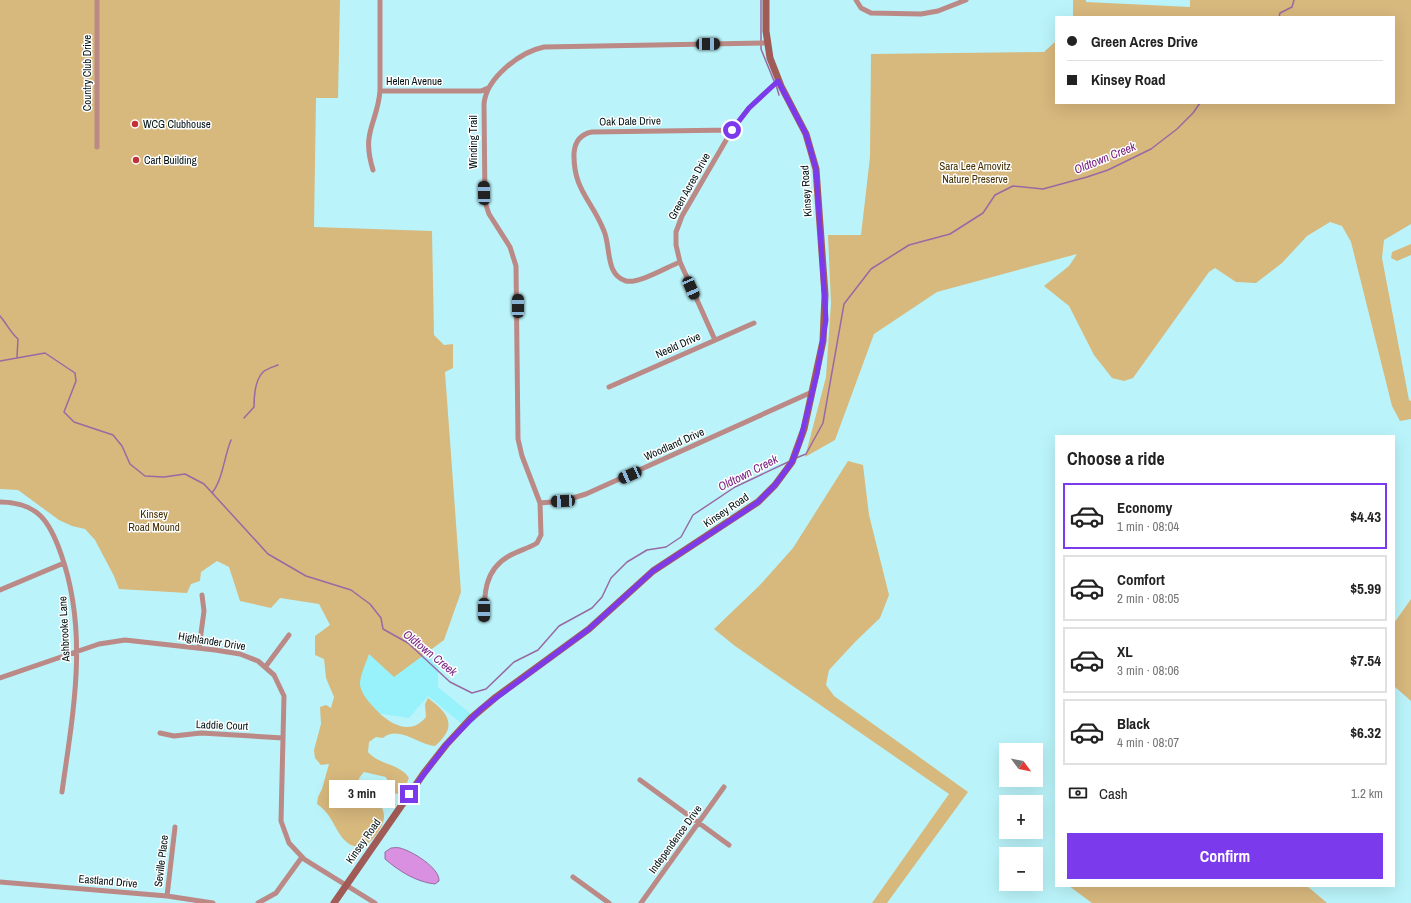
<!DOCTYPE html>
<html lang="en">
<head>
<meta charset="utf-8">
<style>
	:root { --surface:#fff; --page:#f6f6f6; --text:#222; --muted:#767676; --line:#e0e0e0; --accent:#7c3aed }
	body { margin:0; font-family:"Archivo Narrow",sans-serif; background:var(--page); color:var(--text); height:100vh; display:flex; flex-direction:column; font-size:15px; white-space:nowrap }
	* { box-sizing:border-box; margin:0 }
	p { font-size:13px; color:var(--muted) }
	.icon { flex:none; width:22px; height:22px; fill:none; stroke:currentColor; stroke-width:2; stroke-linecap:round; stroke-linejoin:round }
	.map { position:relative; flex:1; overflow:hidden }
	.side { position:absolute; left:1055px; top:435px; width:340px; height:452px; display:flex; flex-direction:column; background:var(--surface); border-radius:0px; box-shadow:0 4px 16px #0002 }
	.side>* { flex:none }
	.top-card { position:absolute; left:1055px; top:16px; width:340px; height:88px; border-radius:0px; box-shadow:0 4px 16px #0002; display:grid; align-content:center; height:88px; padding:0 12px; background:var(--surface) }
	.needle { width:26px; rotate:122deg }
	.buttons { position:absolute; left:999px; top:743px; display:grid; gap:8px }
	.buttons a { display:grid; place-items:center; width:44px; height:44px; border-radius:0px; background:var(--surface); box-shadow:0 4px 16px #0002; font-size:20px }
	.end { position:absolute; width:18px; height:18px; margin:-9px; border:5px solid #7c3aed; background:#fff; box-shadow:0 0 0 2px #fff }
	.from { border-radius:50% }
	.bubble { position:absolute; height:28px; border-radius:0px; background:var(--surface); box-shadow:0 4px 16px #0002; font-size:13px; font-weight:700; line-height:28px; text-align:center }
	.car { position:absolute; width:12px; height:24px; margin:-12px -6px; border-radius:5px; box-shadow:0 0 3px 1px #0007; background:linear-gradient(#222 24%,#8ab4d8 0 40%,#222 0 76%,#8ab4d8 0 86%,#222 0) }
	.top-card b { display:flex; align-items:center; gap:14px; height:38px; font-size:15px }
	.top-card b+b { border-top:1px solid var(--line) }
	.top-card i { width:10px; height:10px; background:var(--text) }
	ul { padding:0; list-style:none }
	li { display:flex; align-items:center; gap:12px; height:66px; margin:0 8px 6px; padding:0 4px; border:2px solid var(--line); border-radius:0px }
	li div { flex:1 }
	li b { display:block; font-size:15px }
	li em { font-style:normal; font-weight:700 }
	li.active { border-color:var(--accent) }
	li>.icon { width:36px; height:36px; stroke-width:1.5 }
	h2 { padding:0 12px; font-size:18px; line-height:48px }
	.pay { display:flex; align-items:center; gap:10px; height:44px; padding:0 12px; font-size:15px }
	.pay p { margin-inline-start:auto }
	.action { display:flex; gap:8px; margin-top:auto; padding:8px 12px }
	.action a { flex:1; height:46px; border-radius:0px; background:var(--accent); color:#fff; font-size:16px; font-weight:700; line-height:46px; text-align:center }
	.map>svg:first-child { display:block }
</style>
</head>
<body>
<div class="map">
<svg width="1411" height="903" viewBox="0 0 1411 903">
	<rect width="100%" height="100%" fill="#baf4fa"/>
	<!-- built -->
	<path fill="#98f2fb" d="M352,640L438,660V687L477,719L467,728L428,696L409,718L375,713L338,684Z"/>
	<!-- green -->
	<path fill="#d7b87d" d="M0,0H340L338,98H316L314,227L432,231L434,335L444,345L453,344V368L445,372L461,592L444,640L394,677L369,654C366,663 360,675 360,684C360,690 366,699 370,703C384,720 408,739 426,717L425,704L428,698C449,714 458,726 435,746C419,745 398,725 383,738L376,737L369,742L368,752C379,765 401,764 409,778L403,793L397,794L392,792L386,777L364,772C357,779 357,785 358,795L372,805L381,806C385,814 385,819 381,827C372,845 356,856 341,836C332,823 331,814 317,804L318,797L322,789L329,764L321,765L315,758L314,750L321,724L320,707L326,705L331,708L334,697L326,678L324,659L315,655V636L330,625L319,604L280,598L271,608L240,601L229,567L217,561L201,572L200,581L191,584L187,593L119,589L114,576L95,540L85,529L72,526L59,520L18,490L0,489Z
		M1073,0H1086V2L1190,7V0H1411V224L1384,240L1382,258L1409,400L1411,401V419L1400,421L1392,406L1351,242L1342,226L1330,222L1307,236L1282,263L1256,283L1236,282L1215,268L1209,272L1133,378L1124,381L1112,378L1094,355L1069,306L1044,286L1069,266L1077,254L937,292L874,334L835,440L805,457L826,377L831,303L828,235H861L870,157L871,54L1044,52L1056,41V103H1394V17H1073Z
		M1411,244V255L1397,261L1391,258L1392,252Z
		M848,461L863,465L869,515L889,595L880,618L856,641L829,670L826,685L834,696L968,792L887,903H872L949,794L735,646L714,629L759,586L793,548Z
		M1411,599V701L1394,686V623Z
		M1069,886H1307L1327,903H1092Z"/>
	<!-- water -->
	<path fill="#d990e0" stroke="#986aa3" d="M391,848C393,848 397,847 400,848C412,851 440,868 439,881L435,884C416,882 399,871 385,859V852Z"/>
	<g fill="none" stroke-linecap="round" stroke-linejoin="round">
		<!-- stream -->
		<path stroke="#986aa3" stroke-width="1.5" d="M761,0V49L774,81
			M1279,17L1280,13L1292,7L1294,0
			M776,85L779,95
			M0,316C7,324 10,332 18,339L17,357
			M0,361L45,353L75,373L76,381L64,412L74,422L113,435L122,446L130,464L145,476L164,477L185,474L204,484L268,554L306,576L351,590L370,604L381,618L383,629L408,643L450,682L472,693L486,689L514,662L538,650L559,626L592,608L602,597L611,578L627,562L647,550L666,547L681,537L693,515L735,487L788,462
			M244,418L254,407C254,397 255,380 263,372C266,369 273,367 278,365
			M796,458L806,454L823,423L844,304L871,269L909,245L950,234L983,213L995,195L1013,186L1043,189L1087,177L1108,170L1151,149L1177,129L1193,113L1200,103
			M212,493C223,479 224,457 231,440"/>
		<!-- street -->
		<path stroke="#bb8986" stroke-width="5" d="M97,0V147
			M380,0V91H481L488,88
			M856,0L861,8L871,13L921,14L938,11L966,0
			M373,170C361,131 377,125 380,91
			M680,262C667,267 639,284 626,281C605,275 611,247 604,231C592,200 573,190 574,153C575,141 581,134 592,132L732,130
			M715,340L680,262L676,245V232L682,216L732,130L749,108L778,81
			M609,387L754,323
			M0,502C38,502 50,522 61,554C89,633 73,712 62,792
			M540,503L563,501L586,494L812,392
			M0,590L64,563
			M484,620C484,595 484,570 509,556C518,551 529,548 537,543L541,535L540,503L522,456L518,439L516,266L510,247L489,214L485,202L484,104C486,78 520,52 544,47L767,43
			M199,648L204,611L202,595
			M266,666L289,635
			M0,678L99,644L125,640L215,650L240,654L258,661L274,675L284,696L281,821L289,843L304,859L375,903
			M160,733L174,736L201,733L283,738
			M640,780L729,845
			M573,877L609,903
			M0,882L167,896L213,903
			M167,896L175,827
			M258,903L276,893L302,857
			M641,903L724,787"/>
		<!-- secondary -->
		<path stroke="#a15b57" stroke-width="7" d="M334,903L424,773L446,745L470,719L496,697L589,629L653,571L758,502L775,485L792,462L804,429L823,341L825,295L816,169L806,134L781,86L770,58L766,31V0"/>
	</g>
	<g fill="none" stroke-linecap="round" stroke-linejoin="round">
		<!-- route -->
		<path stroke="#7c3aed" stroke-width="5" d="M409,794L446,745L481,709L589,629L653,571L742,513L758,502L775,485L792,462L800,441L817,374L826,320L816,169L806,134L778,81L749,108L732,130"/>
	</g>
	<!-- markers -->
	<g fill="#c13137" stroke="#fff" stroke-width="1.5">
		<circle cx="135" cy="124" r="4"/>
		<circle cx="136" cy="160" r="4"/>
	</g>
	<g text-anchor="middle" stroke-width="3" stroke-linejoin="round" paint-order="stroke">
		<!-- street labels -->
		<g font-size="11" fill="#001214" stroke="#fff">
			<text transform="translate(87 73) rotate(-90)" y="4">Country Club Drive</text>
			<text x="414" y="85">Helen Avenue</text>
			<text transform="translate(630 121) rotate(-1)" y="4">Oak Dale Drive</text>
			<text transform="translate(473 142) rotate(-90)" y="4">Winding Trail</text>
			<text transform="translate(689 186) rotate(-61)" y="4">Green Acres Drive</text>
			<text transform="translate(806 191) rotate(-94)" y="4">Kinsey Road</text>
			<text transform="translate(678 345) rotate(-24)" y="4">Neeld Drive</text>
			<text transform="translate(674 444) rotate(-24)" y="4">Woodland Drive</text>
			<text transform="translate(726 510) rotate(-34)" y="4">Kinsey Road</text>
			<text transform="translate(64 629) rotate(-93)" y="4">Ashbrooke Lane</text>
			<text transform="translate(212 641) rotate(9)" y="4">Highlander Drive</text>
			<text transform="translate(222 725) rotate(2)" y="4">Laddie Court</text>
			<text transform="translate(675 839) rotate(-54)" y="4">Independence Drive</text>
			<text transform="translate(363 841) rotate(-55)" y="4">Kinsey Road</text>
			<text transform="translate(161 861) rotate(-83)" y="4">Seville Place</text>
			<text transform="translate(108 881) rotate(5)" y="4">Eastland Drive</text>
		</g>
		<!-- poi labels -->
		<g font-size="11" fill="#001214" stroke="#fff" text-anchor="start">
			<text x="143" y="128">WCG Clubhouse</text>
			<text x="144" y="164">Cart Building</text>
		</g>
		<!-- park labels -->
		<g font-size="11" fill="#443000" stroke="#fff">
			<text x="975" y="170">Sara Lee Arnovitz<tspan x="975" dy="13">Nature Preserve</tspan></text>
			<text x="154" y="518">Kinsey<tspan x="154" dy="13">Road Mound</tspan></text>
		</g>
		<!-- water labels -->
		<g font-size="12" font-style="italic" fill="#792282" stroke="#fff">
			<text transform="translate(1105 158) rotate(-22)" y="4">Oldtown Creek</text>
			<text transform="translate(748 473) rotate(-27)" y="4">Oldtown Creek</text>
			<text transform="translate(430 653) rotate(39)" y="4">Oldtown Creek</text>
		</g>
	</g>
</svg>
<div class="buttons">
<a><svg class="needle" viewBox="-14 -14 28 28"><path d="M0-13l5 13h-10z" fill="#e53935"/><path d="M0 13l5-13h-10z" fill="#767676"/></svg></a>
<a>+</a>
<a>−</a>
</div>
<i class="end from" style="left:732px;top:130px"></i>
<i class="end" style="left:409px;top:794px"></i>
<div class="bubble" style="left:329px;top:780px;width:66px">3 min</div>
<i class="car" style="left:708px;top:44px;rotate:89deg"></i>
<i class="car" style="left:484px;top:193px;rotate:359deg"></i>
<i class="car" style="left:691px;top:288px;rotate:156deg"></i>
<i class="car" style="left:518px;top:306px;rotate:0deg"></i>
<i class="car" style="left:630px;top:475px;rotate:246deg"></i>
<i class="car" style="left:563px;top:501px;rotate:267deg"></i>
<i class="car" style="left:484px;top:610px;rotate:180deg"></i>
<div class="top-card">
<b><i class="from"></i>Green Acres Drive</b>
<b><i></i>Kinsey Road</b>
</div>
<section class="side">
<h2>Choose a ride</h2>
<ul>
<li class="active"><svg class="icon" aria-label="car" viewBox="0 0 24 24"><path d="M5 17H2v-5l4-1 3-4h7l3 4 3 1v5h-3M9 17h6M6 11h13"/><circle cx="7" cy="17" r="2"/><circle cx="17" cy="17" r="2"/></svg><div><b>Economy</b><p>1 min · 08:04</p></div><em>$4.43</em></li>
<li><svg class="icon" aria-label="car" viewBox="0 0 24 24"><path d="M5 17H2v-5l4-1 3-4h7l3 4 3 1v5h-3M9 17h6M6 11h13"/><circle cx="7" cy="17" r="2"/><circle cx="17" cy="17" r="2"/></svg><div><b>Comfort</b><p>2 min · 08:05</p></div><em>$5.99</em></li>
<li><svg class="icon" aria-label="car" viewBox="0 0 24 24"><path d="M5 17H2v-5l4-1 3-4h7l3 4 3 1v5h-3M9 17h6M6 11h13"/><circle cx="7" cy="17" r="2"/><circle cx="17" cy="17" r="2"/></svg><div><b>XL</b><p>3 min · 08:06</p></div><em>$7.54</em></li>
<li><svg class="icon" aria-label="car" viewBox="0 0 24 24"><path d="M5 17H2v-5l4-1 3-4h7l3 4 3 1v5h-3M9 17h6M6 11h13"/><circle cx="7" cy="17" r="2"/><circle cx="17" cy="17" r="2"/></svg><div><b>Black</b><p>4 min · 08:07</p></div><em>$6.32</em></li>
</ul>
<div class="pay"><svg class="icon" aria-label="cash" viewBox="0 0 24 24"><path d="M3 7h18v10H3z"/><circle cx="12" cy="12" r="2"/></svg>Cash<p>1.2 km</p></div>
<div class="action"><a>Confirm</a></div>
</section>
</div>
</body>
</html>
